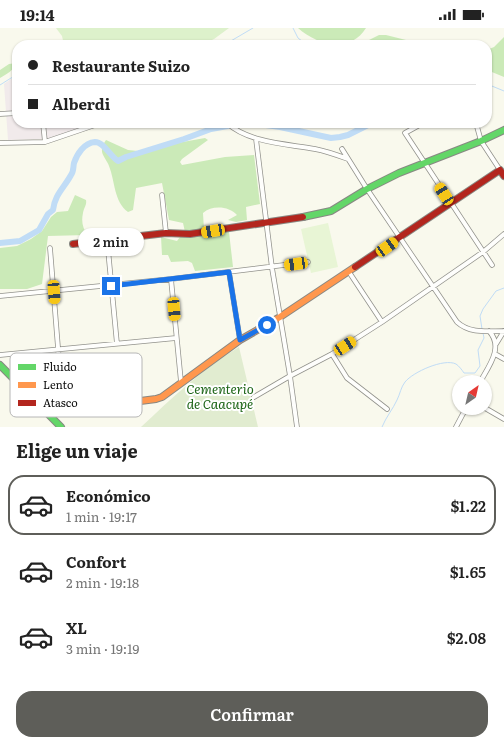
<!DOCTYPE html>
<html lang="es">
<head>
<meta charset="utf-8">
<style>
	:root { --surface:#fff; --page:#f6f6f6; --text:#222; --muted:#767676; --line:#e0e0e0; --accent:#5e5e59 }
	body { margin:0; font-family:Literata,serif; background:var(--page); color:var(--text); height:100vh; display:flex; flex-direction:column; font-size:15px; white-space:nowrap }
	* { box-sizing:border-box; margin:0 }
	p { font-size:13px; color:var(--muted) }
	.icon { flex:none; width:22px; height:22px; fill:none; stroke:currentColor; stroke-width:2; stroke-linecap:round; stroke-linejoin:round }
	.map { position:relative; height:399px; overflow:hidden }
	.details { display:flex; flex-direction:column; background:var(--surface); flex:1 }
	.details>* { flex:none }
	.guide { position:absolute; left:12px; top:12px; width:480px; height:88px; border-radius:16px; box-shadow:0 1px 3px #0004; display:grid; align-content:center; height:88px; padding:0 16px; background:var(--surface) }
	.needle { width:26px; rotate:34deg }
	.controls { position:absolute; left:452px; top:347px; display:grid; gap:8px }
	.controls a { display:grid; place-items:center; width:40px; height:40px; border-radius:50%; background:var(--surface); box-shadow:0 1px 3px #0004; font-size:20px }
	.end { position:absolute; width:18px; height:18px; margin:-9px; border:5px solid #1a73e8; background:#fff; box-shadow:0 0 0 2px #fff }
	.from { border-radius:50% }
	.bubble { position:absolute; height:28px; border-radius:14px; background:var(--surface); box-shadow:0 1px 3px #0004; font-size:13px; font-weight:600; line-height:28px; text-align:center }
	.car { position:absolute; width:12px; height:24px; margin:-12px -6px; border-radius:5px; box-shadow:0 0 3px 1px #0007; background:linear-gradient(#f5c518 24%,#345 0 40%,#f5c518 0 76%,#345 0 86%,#f5c518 0) }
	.guide b { display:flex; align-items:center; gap:14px; height:38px; font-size:15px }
	.guide b+b { border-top:1px solid var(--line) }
	.guide i { width:10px; height:10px; background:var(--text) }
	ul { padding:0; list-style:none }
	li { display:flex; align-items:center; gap:12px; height:60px; margin:0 8px 6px; padding:0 8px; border:2px solid transparent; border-radius:16px }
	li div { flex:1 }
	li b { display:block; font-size:15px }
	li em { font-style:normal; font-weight:600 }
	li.selected { border-color:var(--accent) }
	li>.icon { width:36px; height:36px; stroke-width:1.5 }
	h2 { padding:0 16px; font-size:18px; line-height:48px }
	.cta { display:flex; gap:8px; margin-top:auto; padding:8px 16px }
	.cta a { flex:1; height:46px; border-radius:16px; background:var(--accent); color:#fff; font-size:16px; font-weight:600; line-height:46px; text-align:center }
	.status { display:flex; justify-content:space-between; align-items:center; height:28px; padding:0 20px; background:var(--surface); direction:ltr }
	.status svg { height:11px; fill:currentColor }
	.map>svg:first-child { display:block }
</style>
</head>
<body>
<div class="status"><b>19:14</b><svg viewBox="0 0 49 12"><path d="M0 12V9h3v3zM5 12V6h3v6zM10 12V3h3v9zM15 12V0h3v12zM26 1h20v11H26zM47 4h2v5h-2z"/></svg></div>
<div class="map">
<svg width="504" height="399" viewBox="0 0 504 399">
	<rect width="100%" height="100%" fill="#f9f9ed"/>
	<!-- industrial -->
	<path fill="#f1eaeb" d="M17,50V95H80V100L48,111L8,112L4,56L11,51Z"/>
	<!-- green -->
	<path fill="#ddf1cb" d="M56,0H229L214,11L201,17H64L62,8Z"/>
	<!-- forest -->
	<path fill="#cbeab8" d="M298,0H366C350,26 317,17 298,0Z
		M379,7H386L426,17H359Z
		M504,9V49L487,42V22L494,19Z
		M16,35C13,43 7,46 0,50V42L9,36Z
		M205,110L208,112L182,131L180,134L182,137L225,129L254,127L260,176L246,179L247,192L236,194L228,192L237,187C229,178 212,177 203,185L204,202L185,204L183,195L169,192L162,155L136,160L133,182L128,184C114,174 115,153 109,138C107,132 101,127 102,121C102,118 104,115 106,112L128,122L148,124L177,115Z
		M75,167L86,172C87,177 84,179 83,185C81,194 83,200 87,207L48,208L42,256L27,261H0V220L17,218L31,211L42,203L51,189L57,184L68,183Z
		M229,204L233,239L195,243L192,235L188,233L171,234L168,227H162L161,209L177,213L180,209Z"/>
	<!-- cemetery -->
	<path fill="#e1ecd0" d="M239,319L258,399H141C172,370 202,341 239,319Z"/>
	<!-- pitch -->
	<path fill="#e8f5d5" d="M328,195L338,239L311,245L301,201Z"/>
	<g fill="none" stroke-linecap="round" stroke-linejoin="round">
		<!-- stream -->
		<path stroke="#c0dcf6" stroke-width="1" d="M293,0L298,10L307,17
			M224,17L253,0
			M487,56L504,63
			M0,57L11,50L17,48
			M482,301L480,288L483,281L496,263L504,260
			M382,399C386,389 393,381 397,372C400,366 401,359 405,354C413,344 444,330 456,336C459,338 462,342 464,345H475L480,338L478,322L484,310L483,305"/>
		<!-- river -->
		<path stroke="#c0dcf6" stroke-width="6" d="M0,215L20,213L39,202L48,186L53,182C55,166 64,160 71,147C74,143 73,139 74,135C77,126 84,115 95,114C104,114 110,128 118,133L126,129L184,111L211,101L244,95L259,96L280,99L331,110L340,109L348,107L372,95"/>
		<defs>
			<path id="street" d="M0,86L17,85
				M43,95L45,114
				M227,95C249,115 288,116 315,121C326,123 337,127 348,131
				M423,95L405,105L492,237
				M476,95L481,113L500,142
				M256,111L272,240L290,348L297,399
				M0,115L45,114L95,97L108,95
				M342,121L367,161L457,294C470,306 488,303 504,303
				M162,167L166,205
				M107,211L117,316
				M50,220L63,382
				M229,244L240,312
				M349,244L382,294
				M171,251L181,354
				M0,268L171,251L308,234
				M496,316L504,303
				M332,326L347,350L387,381
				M495,326L504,331
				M0,327L176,310
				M480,354C489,338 504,319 489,303
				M254,369L290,348L332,326L382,294L483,224L504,206
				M485,380L504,391
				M456,399L466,380"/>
			<path id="fast" d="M303,189L331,183L367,161L399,145L481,113L504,102
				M0,337L61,399"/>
			<path id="slow" d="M46,385L156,371L162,369L240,312L280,289L355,239"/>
			<path id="jam" d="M73,216L166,205L190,206L303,189
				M355,239L500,142L504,148"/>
		</defs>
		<!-- street casing -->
		<use href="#street" stroke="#92928c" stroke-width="5.5"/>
		<!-- fast casing -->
		<use href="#fast" stroke="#888883" stroke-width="8"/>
		<!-- slow casing -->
		<use href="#slow" stroke="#888883" stroke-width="8"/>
		<!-- jam casing -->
		<use href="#jam" stroke="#888883" stroke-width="8"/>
		<!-- street -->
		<use href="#street" stroke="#fefefc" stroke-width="4"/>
		<!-- fast -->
		<use href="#fast" stroke="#63d668" stroke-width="6"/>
		<!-- slow -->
		<use href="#slow" stroke="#ff974d" stroke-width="6"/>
		<!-- jam -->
		<use href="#jam" stroke="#b3261e" stroke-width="6"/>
	</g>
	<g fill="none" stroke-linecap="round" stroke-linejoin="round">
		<!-- route -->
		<path stroke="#1a73e8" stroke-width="5" d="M111,258L229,244L240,312L267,297"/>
	</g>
	<g text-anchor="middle" stroke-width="4" stroke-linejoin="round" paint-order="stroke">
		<!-- park labels -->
		<g font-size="13" font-style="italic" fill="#1d6517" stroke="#fff">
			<text x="220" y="366">Cementerio<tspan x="220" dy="15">de Caacupé</tspan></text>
		</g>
	</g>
	<!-- legend -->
	<rect x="10" y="325" width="132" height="64" rx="6" fill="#fff" stroke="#b6b6b6" stroke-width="1"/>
	<rect x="18" y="336" width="18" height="6" fill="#63d668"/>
	<rect x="18" y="354" width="18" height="6" fill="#ff974d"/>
	<rect x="18" y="372" width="18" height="6" fill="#b3261e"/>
	<g font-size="11" fill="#0a0a0a">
		<text x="43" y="343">Fluido</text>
		<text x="43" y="361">Lento</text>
		<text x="43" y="379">Atasco</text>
	</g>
</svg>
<div class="controls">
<a><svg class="needle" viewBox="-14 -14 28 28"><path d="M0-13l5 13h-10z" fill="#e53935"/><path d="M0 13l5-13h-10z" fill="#767676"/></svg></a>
</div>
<i class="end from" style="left:267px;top:297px"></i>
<i class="end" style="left:111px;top:258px"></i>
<div class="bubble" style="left:78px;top:200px;width:66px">2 min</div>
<i class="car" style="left:444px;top:166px;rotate:327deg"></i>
<i class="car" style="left:213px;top:203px;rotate:260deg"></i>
<i class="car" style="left:387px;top:219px;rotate:56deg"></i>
<i class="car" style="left:296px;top:236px;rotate:262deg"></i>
<i class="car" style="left:54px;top:264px;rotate:176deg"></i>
<i class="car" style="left:174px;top:281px;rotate:175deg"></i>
<i class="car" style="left:345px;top:318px;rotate:57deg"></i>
<div class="guide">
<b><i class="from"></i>Restaurante Suizo</b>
<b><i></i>Alberdi</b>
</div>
</div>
<section class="details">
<h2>Elige un viaje</h2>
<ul>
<li class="selected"><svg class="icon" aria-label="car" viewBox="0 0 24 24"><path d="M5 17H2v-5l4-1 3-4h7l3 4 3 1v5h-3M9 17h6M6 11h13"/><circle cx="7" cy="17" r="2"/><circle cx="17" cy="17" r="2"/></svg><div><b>Económico</b><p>1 min · 19:17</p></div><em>$1.22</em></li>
<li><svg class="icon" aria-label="car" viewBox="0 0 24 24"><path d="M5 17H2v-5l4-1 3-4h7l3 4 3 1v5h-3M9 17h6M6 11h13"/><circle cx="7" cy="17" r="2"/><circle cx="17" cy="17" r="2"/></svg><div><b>Confort</b><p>2 min · 19:18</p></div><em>$1.65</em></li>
<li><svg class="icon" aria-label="car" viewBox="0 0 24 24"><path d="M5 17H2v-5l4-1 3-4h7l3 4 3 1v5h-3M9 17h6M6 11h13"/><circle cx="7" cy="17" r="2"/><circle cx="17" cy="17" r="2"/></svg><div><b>XL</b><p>3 min · 19:19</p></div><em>$2.08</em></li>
</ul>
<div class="cta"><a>Confirmar</a></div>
</section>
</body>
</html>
